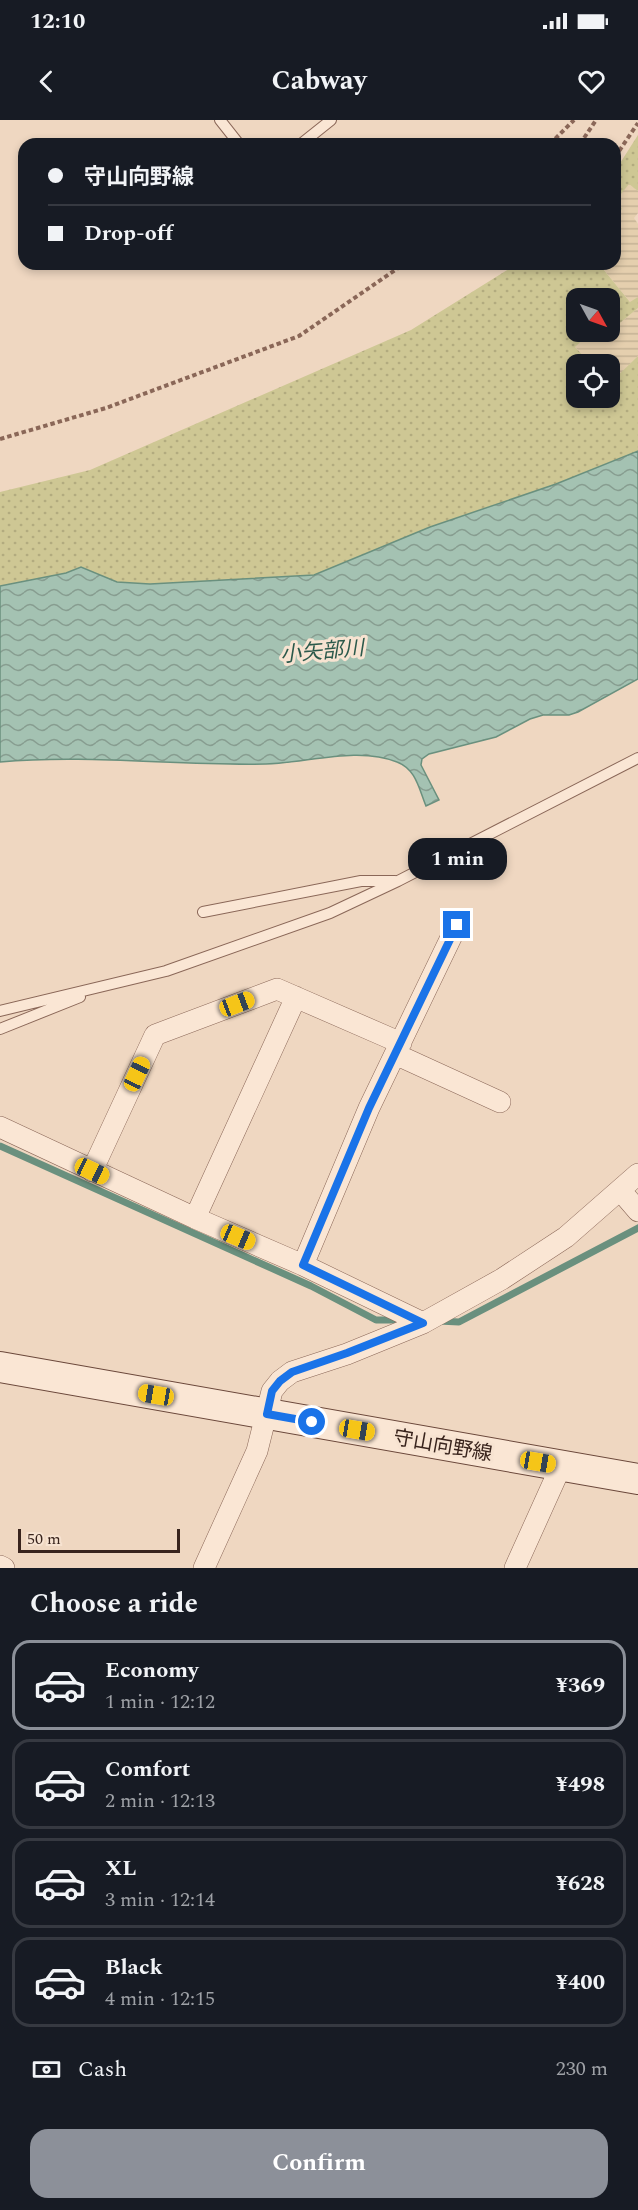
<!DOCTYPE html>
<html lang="en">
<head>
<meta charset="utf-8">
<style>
	:root { --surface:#171b24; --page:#242831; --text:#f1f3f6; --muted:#9ea1a6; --line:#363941; --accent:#8c9099 }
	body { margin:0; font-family:Spectral,"Noto Sans JP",serif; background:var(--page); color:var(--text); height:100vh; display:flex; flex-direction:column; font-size:22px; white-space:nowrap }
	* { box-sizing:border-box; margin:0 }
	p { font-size:20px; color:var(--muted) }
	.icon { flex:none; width:33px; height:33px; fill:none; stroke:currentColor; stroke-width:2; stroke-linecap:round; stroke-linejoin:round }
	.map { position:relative; height:1448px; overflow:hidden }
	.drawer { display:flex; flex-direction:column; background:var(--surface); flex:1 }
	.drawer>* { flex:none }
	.hud { position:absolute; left:18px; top:18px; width:603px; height:132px; border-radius:18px; box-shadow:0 3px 9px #0003; display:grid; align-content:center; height:132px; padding:0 30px; background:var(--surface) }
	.needle { width:39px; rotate:130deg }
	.fabs { position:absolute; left:566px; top:168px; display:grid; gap:12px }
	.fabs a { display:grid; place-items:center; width:54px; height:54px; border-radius:12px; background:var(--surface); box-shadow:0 3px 9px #0003; font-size:30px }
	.scale { position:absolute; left:18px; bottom:15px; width:162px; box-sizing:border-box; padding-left:6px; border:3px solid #39241d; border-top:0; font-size:16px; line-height:21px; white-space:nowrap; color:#39241d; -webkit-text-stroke:4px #f7e3d1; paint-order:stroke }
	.end { position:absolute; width:27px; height:27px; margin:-14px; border:8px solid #1a73e8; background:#fff; box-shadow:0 0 0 3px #fff }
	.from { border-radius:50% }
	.bubble { position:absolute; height:42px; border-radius:18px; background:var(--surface); box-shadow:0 3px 9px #0003; font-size:20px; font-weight:700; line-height:42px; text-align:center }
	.car { position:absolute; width:18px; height:36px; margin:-18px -9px; border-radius:8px; box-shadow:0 0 4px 2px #0007; background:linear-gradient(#f5c518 24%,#345 0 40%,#f5c518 0 76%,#345 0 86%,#f5c518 0) }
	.hud b { display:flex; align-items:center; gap:21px; height:57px; font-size:22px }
	.hud b+b { border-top:2px solid var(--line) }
	.hud i { width:15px; height:15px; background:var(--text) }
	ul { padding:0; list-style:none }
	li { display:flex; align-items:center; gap:18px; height:90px; margin:0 12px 9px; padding:0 18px; border:3px solid var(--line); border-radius:18px }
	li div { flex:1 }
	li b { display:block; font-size:22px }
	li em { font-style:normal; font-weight:700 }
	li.on { border-color:var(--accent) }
	li>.icon { width:54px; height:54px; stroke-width:1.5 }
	h2 { padding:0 30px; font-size:27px; line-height:72px }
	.pay { display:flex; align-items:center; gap:15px; height:66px; padding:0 30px; font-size:22px }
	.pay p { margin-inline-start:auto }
	.action { display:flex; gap:12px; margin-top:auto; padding:12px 30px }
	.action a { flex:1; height:69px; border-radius:18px; background:var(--accent); color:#fff; font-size:24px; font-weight:700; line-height:69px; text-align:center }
	.status { display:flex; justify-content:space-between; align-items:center; height:42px; padding:0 30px; background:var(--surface); direction:ltr }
	.status svg { height:16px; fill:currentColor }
	header { display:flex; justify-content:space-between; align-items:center; height:78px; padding:0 30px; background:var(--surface); font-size:27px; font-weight:700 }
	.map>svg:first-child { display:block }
</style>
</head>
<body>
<div class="status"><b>12:10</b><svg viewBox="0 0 49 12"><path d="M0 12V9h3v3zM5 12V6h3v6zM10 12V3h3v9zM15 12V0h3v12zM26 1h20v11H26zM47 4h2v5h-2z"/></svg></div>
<header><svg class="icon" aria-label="back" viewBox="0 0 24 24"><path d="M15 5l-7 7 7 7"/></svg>Cabway<svg class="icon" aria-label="heart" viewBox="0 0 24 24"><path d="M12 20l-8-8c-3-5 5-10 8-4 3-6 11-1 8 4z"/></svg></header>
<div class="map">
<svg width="638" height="1448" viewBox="0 0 638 1448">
	<defs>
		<pattern id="farmland-rules" width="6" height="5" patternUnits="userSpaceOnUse" patternTransform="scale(1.5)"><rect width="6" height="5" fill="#e5cfae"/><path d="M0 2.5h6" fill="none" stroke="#c5b295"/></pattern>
		<pattern id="grass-dots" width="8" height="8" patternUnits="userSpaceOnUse" patternTransform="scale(1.5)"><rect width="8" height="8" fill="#cec794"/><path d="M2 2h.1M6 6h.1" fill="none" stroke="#b2ab7f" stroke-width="1.8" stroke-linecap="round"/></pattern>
		<pattern id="water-waves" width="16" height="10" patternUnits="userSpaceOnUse" patternTransform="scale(1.5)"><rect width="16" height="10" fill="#a4c2b2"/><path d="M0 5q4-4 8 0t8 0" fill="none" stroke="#879d90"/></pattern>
	</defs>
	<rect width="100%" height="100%" fill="#efd7c1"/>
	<!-- farmland -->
	<path fill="url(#farmland-rules)" d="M629,63L638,71V93L634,98L638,104V177L631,183L599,144H615V95L621,89L616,79Z
		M638,188V236L609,265V244H591L575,227L592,212H609V196L611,194L620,203Z"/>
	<!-- grass -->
	<path fill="url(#grass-dots)" d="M638,15V71L629,64L617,79L622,89L615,95V51Z
		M517,144H599L630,182L638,177V188L620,203L611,194L609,196V178H576V212H592L575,227L591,244H576V278H609V264L638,236V331L556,364L430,407L314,455L150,464L117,462L81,447L66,453L0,466V372L90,350L411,210Z"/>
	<!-- water -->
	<path fill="url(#water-waves)" stroke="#6a907e" stroke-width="1.5" d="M638,331V559L578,592L569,595H543L530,599L496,617L429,634L422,639L421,645L439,680L426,686C419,669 416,649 397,642C358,626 307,643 266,644C177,646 88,634 0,642V466L66,453L81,447L117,462L150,464L314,455L430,407L556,364Z"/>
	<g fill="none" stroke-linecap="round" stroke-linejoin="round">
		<!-- stream -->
		<path stroke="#6a907e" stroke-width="7" d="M0,1026L311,1166L376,1200H401
			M439,1201L459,1202L638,1108"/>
		<defs>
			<path id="service" d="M220,0L239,24
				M301,24L331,0
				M203,792L361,761H395
				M0,891L166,851L330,793L398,761L638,638
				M0,909L80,877"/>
			<path id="minor" d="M395,934L500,982
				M0,1007L195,1098L303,1145L423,1203
				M92,1051L155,915L277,869L401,923
				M620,1070L638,1091
				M195,1098L296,877
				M303,1145L369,988L457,805
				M0,1446L4,1448
				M204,1448L257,1331L272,1271L280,1261L292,1252L347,1234L423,1203L502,1159L566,1117L638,1054
				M515,1448L561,1346"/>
			<path id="secondary" d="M0,1247L638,1359"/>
		</defs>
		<!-- service casing -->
		<use href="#service" stroke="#8a6758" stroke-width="12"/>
		<!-- minor casing -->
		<use href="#minor" stroke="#8a6758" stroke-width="22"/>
		<!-- secondary casing -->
		<use href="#secondary" stroke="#6b483b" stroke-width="32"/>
		<!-- path -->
		<path stroke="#8a6758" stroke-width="4" stroke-dasharray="4.5 3" stroke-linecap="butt" d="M550,24L574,0
			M580,24L596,0
			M615,37L638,3
			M0,319L106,288L299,216L404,144"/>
		<!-- service -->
		<use href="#service" stroke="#fae6d4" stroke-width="10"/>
		<!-- minor -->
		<use href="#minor" stroke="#fae6d4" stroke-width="21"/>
		<!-- secondary -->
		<use href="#secondary" stroke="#fae6d4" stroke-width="30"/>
	</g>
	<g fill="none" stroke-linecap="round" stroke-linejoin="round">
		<!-- route -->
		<path stroke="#1a73e8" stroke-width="8" d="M312,1302L267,1294L272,1271L280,1261L292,1252L347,1233L423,1203L303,1145L369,988L457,805"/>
	</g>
	<g text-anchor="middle" stroke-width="6" stroke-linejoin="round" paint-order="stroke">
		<!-- street labels -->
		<g font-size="20" fill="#39241d" stroke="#f7e3d1">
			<text transform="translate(443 1325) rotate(10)" y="7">守山向野線</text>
		</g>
		<!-- water labels -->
		<g font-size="21" font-style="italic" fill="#2b594b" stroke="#f7e3d1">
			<text transform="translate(322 531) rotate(-5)" y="7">小矢部川</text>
		</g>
	</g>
</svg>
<div class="fabs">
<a><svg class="needle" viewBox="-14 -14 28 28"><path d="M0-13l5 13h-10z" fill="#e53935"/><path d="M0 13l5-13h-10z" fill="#9ea1a6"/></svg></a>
<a><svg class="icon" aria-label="locate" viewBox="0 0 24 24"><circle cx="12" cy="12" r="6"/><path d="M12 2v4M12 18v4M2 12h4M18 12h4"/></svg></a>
</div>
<div class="scale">50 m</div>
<i class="end from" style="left:312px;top:1302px"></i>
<i class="end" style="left:457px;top:805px"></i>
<div class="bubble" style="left:408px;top:718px;width:99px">1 min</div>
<i class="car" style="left:237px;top:884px;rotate:69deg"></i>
<i class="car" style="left:137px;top:954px;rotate:25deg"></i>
<i class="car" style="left:92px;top:1051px;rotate:115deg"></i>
<i class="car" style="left:238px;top:1117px;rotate:113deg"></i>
<i class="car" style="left:156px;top:1275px;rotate:280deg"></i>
<i class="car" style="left:357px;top:1310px;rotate:100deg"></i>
<i class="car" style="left:538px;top:1342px;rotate:100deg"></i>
<div class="hud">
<b><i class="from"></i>守山向野線</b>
<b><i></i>Drop-off</b>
</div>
</div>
<section class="drawer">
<h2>Choose a ride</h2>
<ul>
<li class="on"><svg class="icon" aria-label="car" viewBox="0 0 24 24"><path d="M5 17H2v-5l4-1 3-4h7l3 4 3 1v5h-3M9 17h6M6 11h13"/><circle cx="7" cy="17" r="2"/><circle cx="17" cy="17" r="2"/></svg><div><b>Economy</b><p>1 min · 12:12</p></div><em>¥369</em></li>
<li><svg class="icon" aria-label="car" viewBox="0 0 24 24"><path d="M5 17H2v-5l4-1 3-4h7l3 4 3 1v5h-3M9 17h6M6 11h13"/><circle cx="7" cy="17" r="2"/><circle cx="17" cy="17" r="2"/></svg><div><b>Comfort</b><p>2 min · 12:13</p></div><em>¥498</em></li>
<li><svg class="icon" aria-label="car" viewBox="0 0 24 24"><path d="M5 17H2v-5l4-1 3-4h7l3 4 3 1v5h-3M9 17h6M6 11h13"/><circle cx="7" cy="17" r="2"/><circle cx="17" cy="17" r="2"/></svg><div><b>XL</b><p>3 min · 12:14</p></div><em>¥628</em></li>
<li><svg class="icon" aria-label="car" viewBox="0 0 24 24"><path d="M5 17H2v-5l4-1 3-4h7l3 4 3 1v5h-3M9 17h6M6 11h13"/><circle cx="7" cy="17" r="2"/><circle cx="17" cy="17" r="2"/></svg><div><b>Black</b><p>4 min · 12:15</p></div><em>¥400</em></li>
</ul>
<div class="pay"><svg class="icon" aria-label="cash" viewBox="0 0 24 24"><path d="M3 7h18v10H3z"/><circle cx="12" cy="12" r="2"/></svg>Cash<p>230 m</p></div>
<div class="action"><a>Confirm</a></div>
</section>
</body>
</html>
